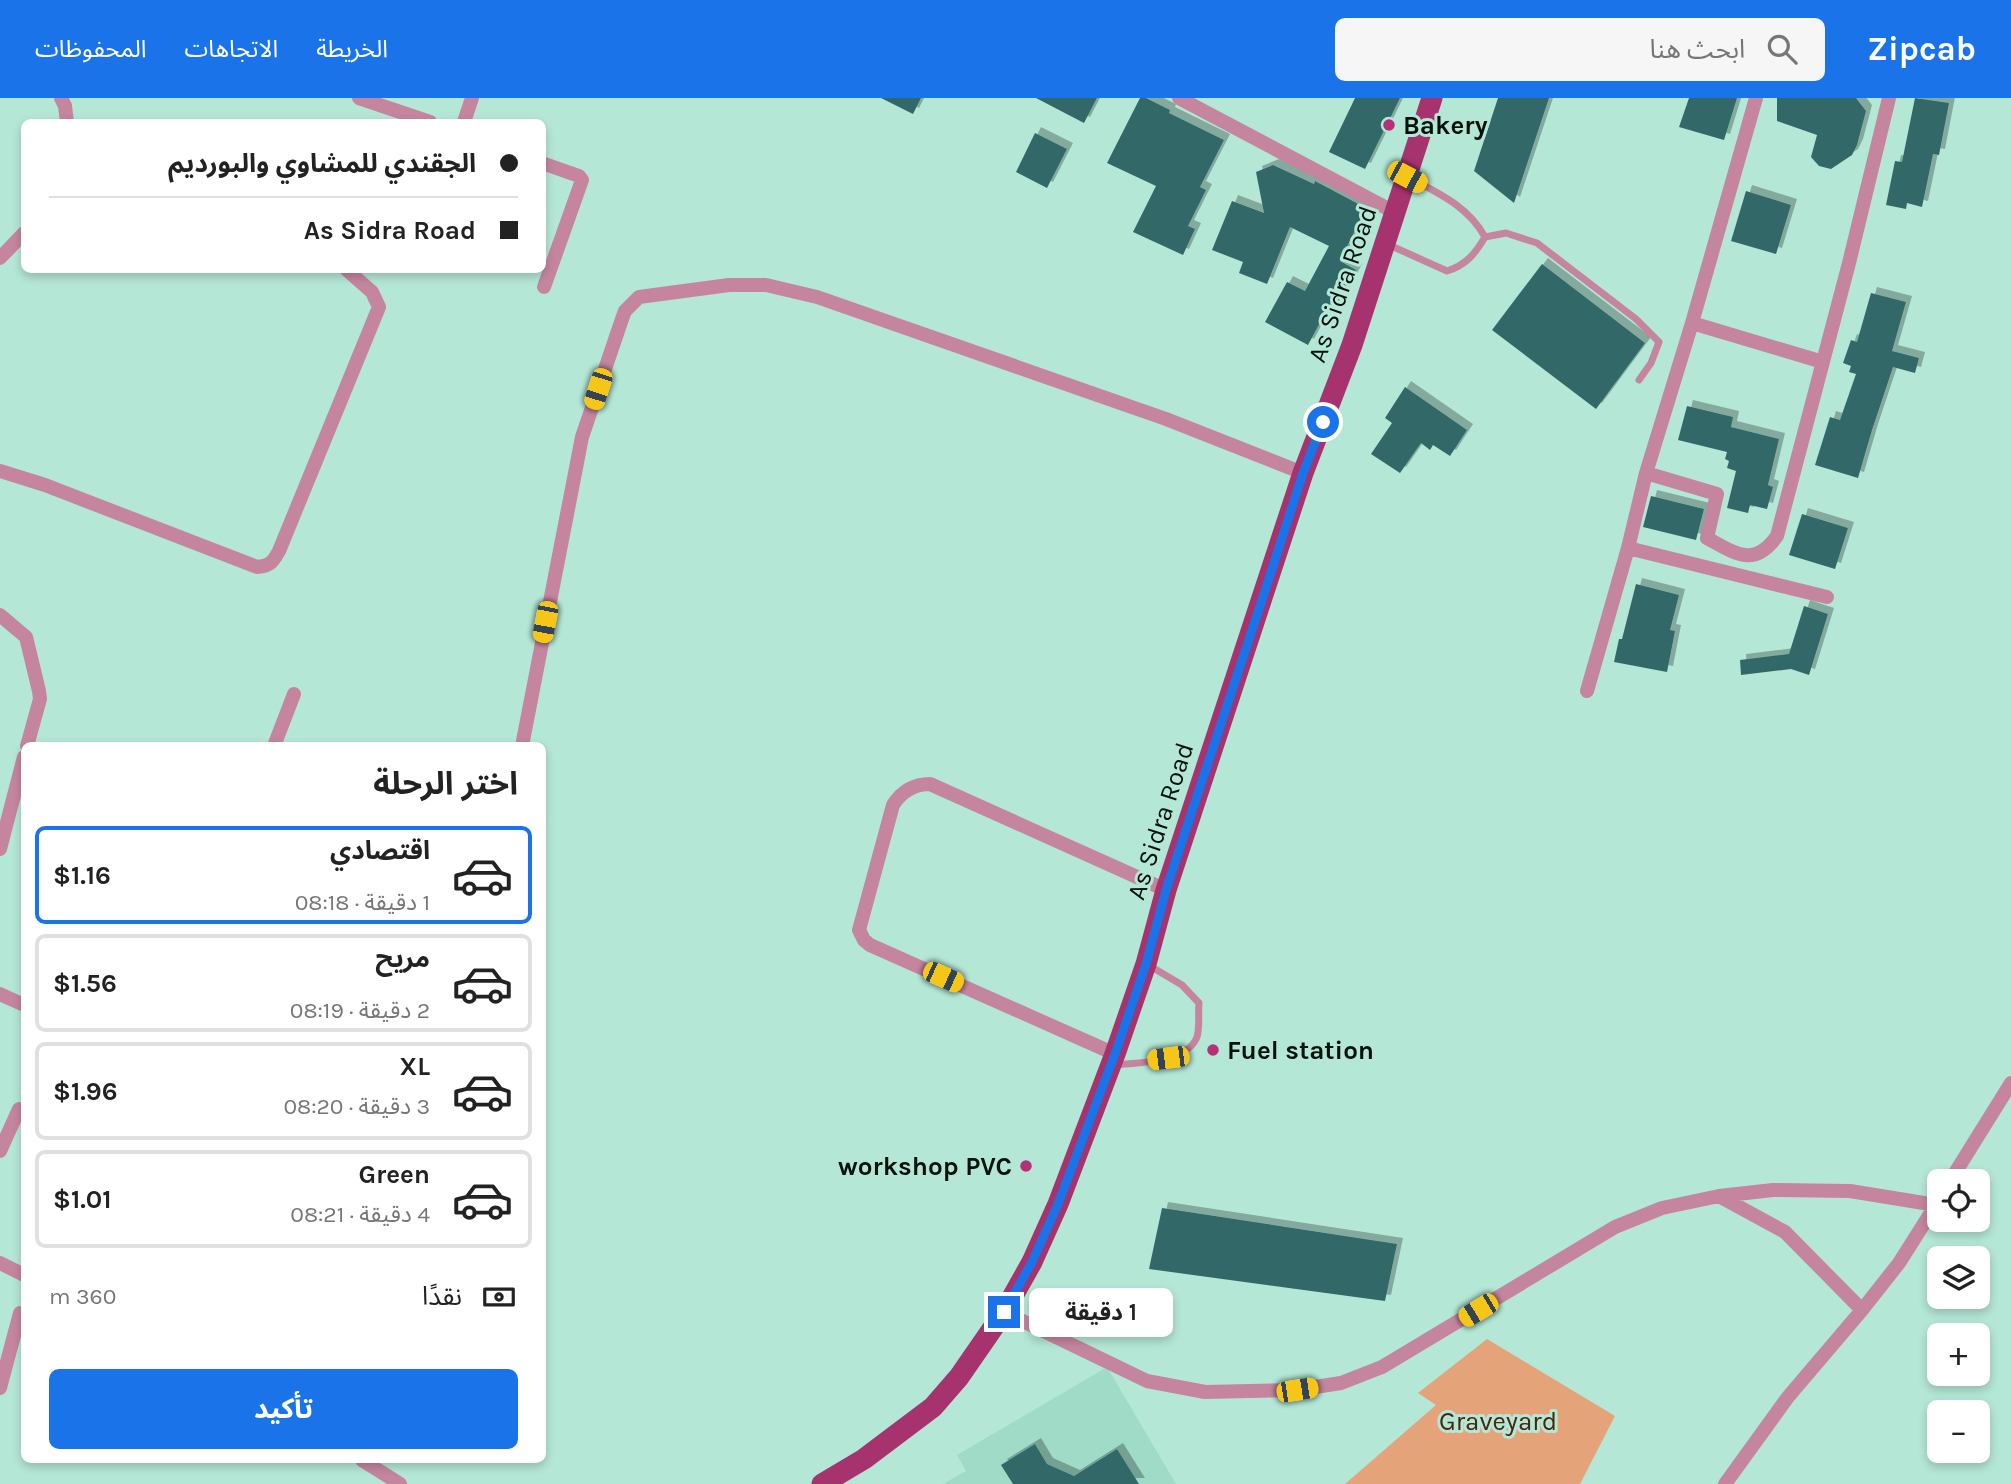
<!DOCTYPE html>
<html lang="ar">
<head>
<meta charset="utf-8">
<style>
	:root { --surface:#fff; --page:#f6f6f6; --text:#222; --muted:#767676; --line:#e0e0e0; --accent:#1a73e8 }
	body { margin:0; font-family:Karla,"Noto Sans Arabic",sans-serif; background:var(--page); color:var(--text); direction:rtl; height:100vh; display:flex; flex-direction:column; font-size:26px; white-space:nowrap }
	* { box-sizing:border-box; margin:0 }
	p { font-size:23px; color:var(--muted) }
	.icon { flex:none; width:38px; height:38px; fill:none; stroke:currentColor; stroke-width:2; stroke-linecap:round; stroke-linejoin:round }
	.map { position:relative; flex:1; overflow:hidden; direction:ltr }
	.sheet { position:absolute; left:21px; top:644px; width:525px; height:721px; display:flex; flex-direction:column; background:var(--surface); border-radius:10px; box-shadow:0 4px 10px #0003; direction:rtl }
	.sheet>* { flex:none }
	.top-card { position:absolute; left:21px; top:21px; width:525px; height:154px; border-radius:10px; box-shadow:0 4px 10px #0003; direction:rtl; display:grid; align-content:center; height:154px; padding:0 28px; background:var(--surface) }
	.fabs { position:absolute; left:1927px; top:1071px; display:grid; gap:14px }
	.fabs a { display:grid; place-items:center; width:63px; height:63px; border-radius:10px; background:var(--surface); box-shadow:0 4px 10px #0003; font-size:35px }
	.end { position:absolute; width:32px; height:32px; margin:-16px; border:9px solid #1a73e8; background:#fff; box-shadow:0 0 0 4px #fff }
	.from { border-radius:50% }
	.bubble { position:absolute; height:49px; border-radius:10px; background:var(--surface); box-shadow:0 4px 10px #0003; font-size:23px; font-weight:700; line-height:49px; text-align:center; direction:rtl }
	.car { position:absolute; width:21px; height:42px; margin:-21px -10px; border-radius:9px; box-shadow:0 0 5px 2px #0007; background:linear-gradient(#f5c518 24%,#345 0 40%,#f5c518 0 76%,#345 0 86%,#f5c518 0) }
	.top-card b { display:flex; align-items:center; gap:24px; height:66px; font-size:26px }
	.top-card b+b { border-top:2px solid var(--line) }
	.top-card i { width:18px; height:18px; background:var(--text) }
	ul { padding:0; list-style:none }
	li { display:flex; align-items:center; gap:21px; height:98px; margin:0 14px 10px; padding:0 14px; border:4px solid var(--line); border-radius:10px }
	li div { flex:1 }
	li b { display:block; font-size:26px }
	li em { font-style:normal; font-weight:700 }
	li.on { border-color:var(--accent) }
	li>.icon { width:63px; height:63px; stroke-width:1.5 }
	h2 { padding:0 28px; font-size:32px; line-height:84px }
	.pay { display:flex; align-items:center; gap:18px; height:77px; padding:0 28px; font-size:26px }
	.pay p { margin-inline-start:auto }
	.primary-button { display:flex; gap:14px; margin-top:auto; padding:14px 28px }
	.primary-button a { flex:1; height:80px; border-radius:10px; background:var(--accent); color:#fff; font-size:28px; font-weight:700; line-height:80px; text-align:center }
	header { display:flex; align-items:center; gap:42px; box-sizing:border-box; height:98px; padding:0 35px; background:var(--accent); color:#fff }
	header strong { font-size:33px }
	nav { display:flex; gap:38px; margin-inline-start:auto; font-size:24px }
	.search { width:490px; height:63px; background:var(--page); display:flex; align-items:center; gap:18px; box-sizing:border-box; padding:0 24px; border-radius:10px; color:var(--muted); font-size:26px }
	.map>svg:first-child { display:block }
</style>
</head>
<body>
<header>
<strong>Zipcab</strong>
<div class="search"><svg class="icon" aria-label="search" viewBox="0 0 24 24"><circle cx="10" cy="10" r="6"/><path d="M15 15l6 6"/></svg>ابحث هنا</div>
<nav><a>الخريطة</a><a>الاتجاهات</a><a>المحفوظات</a></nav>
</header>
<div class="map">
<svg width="2011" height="1386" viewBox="0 0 2011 1386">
	<defs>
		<filter id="shadow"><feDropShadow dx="6" dy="-6" stdDeviation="0" flood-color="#0004"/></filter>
	</defs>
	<rect width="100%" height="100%" fill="#b4e7d6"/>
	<!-- built -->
	<path fill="#a0dbc8" d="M1107,1269L1176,1386H943L966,1373L957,1357Z"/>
	<!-- green -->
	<path fill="#e5a37a" d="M1487,1241L1615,1318L1580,1386H1345L1436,1307L1418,1295Z"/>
	<!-- building -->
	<path fill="#336968" filter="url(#shadow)" d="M881,0H921L913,16Z
		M1036,0H1097L1084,25Z
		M1140,0H1146L1170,12L1169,15L1224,42L1200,89L1206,92L1188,128L1195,131L1183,157L1133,134L1156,88L1107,65Z
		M1355,0H1400L1365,71L1329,54Z
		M1498,0H1549L1514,105L1474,73Z
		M1689,0H1737L1724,42L1679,29Z
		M1777,0H1856L1866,13L1857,47L1852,57L1831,71L1819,68L1811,59L1817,37L1777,23Z
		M1915,0L1949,5L1939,57L1933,56L1922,109L1907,105L1906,111L1886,107L1895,63L1902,64Z
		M1035,35L1067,51L1047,90L1016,74Z
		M1273,67L1314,86L1315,83L1366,110L1340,163L1356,172L1337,207L1331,204L1308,247L1265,224L1287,184L1305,193L1329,148L1290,129L1267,186L1239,175L1243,164L1212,152L1232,103L1264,115L1256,74Z
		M1746,93L1791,107L1776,156L1731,143Z
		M1542,166L1645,245L1596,311L1492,232Z
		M1871,195L1906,204L1892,253L1919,260L1915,275L1893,269L1872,332L1858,380L1815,367L1830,319L1840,322L1856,276L1849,274L1851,268L1843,265L1851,242L1857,244Z
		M1405,289L1467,332L1450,358L1433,347L1430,352L1421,345L1400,375L1371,356L1392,325L1385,320Z
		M1687,308L1733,319L1731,329L1779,341L1768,387L1773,389L1767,411L1750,407L1748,415L1727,410L1736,373L1727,370L1729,363L1725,361L1727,354L1678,342Z
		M1651,398L1704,411L1696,442L1643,429Z
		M1802,416L1848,430L1835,471L1789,457Z
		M1636,486L1679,497L1670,532L1675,533L1667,574L1614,564L1619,541H1622Z
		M1804,508L1828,516L1809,577L1791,571L1741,577L1740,562L1789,556Z
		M1162,1110L1397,1146L1385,1203L1149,1171Z
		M1035,1346L1047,1366L1074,1378L1117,1351L1139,1386H1013L1001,1367Z"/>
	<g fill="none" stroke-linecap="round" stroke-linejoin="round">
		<!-- lane -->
		<path stroke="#c5859f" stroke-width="7" d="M1485,139L1506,135L1537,145L1636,221L1659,244L1651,265L1639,282
			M1387,146L1447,173C1466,167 1475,156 1485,139C1468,108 1438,95 1408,79
			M1115,967C1139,964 1186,966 1197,939C1200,930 1198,915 1199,905L1182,887L1150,868"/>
		<!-- street -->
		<path stroke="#c5859f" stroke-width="14" d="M61,0L65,8L67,24
			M359,0L430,24
			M1179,0L1396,115
			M464,24L472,0
			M542,65L579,78L582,82L544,189
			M0,160L24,135
			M1692,225L1823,264
			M0,373L45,387L257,469C270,468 273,464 279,453L379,209L372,194L347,172
			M1646,375L1717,396L1707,440C1736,456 1754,470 1777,438L1849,165L1889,0
			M1628,450L1827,499
			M0,517L26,539L39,593L40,601L27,648
			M1587,593L1628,450L1646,375L1692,225L1756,0
			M274,648L294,596
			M522,648L582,339L622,221L625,213L639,199L729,187H766L817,199L1166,321L1303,375
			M0,751L24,659
			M0,896L24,907
			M1115,956L870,847L864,842L859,832L893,707C902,693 914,686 930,686L1166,792
			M0,1053L19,1011
			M1950,1083L2011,985
			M1719,1098L1785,1134L1862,1212
			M0,1165L24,1177
			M1004,1214L1147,1283L1205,1294L1296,1292L1341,1285L1382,1269L1615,1129L1662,1110L1719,1098L1773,1092L1850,1093L1936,1107
			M0,1290L20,1215
			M362,1362L400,1386
			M1725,1386L1788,1299L1862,1212L1899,1165L1939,1102"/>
		<!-- primary -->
		<path stroke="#a7336e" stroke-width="21" d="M822,1386L864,1361L933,1309L959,1279L1004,1214L1032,1164L1058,1106L1115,956L1146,866L1166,792L1303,375L1352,247L1432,0"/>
	</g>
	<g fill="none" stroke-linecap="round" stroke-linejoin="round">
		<!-- route -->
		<path stroke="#1a73e8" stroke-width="9" d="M1004,1214L1032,1164L1058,1106L1115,956L1146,866L1166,792L1261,505L1303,375L1323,324"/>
	</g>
	<!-- markers -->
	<g fill="#b53076" stroke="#b4e7d6" stroke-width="2.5">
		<circle cx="1389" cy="27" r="7"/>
		<circle cx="1213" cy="952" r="7"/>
		<circle cx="1026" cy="1068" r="7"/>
	</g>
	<g text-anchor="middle" stroke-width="6" stroke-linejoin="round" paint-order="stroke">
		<!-- poi labels -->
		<g font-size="26" font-weight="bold" fill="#00100b" stroke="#b4e7d6" text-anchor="start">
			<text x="1403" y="36">Bakery</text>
			<text x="1227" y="961">Fuel station</text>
			<text x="1012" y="1077" text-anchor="end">workshop PVC</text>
		</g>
		<!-- street labels -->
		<g font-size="26" fill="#00100b" stroke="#b4e7d6">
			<text transform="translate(1342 186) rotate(-71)" y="9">As Sidra Road</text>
			<text transform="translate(1160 723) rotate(-72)" y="9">As Sidra Road</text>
		</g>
		<!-- park labels -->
		<g font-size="26" fill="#48250c" stroke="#b4e7d6">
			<text x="1498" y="1332">Graveyard</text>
		</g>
	</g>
</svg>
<div class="fabs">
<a><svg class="icon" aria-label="locate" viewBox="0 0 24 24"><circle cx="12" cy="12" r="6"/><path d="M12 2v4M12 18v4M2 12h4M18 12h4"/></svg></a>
<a><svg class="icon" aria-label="layers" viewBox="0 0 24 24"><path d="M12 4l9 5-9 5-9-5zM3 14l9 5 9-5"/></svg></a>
<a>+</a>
<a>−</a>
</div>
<i class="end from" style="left:1323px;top:324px"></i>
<i class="end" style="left:1004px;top:1214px"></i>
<div class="bubble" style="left:1029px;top:1190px;width:144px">1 دقيقة</div>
<i class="car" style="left:1407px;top:79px;rotate:118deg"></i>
<i class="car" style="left:598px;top:291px;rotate:198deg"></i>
<i class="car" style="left:545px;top:524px;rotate:191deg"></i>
<i class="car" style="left:943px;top:879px;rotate:114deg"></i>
<i class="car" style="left:1168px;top:960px;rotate:263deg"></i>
<i class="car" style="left:1478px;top:1212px;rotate:239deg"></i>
<i class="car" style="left:1297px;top:1292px;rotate:81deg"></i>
<div class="top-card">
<b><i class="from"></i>الجقندي للمشاوي والبورديم</b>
<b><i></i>As Sidra Road</b>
</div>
<section class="sheet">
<h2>اختر الرحلة</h2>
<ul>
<li class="on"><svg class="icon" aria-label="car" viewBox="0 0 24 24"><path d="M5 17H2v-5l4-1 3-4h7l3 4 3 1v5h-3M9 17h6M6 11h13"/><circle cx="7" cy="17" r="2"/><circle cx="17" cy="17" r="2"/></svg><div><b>اقتصادي</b><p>1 دقيقة · 08:18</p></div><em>$1.16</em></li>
<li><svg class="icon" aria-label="car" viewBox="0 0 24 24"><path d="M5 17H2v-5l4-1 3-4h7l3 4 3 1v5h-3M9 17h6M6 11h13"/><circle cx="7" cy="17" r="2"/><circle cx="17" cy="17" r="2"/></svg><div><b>مريح</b><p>2 دقيقة · 08:19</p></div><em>$1.56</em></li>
<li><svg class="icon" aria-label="car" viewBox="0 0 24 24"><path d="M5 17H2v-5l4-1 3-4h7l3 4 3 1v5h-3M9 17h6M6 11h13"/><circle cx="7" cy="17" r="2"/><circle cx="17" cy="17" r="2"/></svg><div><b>XL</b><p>3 دقيقة · 08:20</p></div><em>$1.96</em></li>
<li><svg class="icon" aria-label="car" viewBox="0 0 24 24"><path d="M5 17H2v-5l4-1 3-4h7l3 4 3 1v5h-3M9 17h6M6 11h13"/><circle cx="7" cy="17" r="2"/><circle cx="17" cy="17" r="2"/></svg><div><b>Green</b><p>4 دقيقة · 08:21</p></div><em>$1.01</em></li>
</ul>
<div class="pay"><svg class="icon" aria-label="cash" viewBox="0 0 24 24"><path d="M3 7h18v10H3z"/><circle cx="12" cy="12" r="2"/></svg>نقدًا<p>360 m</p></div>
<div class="primary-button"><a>تأكيد</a></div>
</section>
</div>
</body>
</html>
